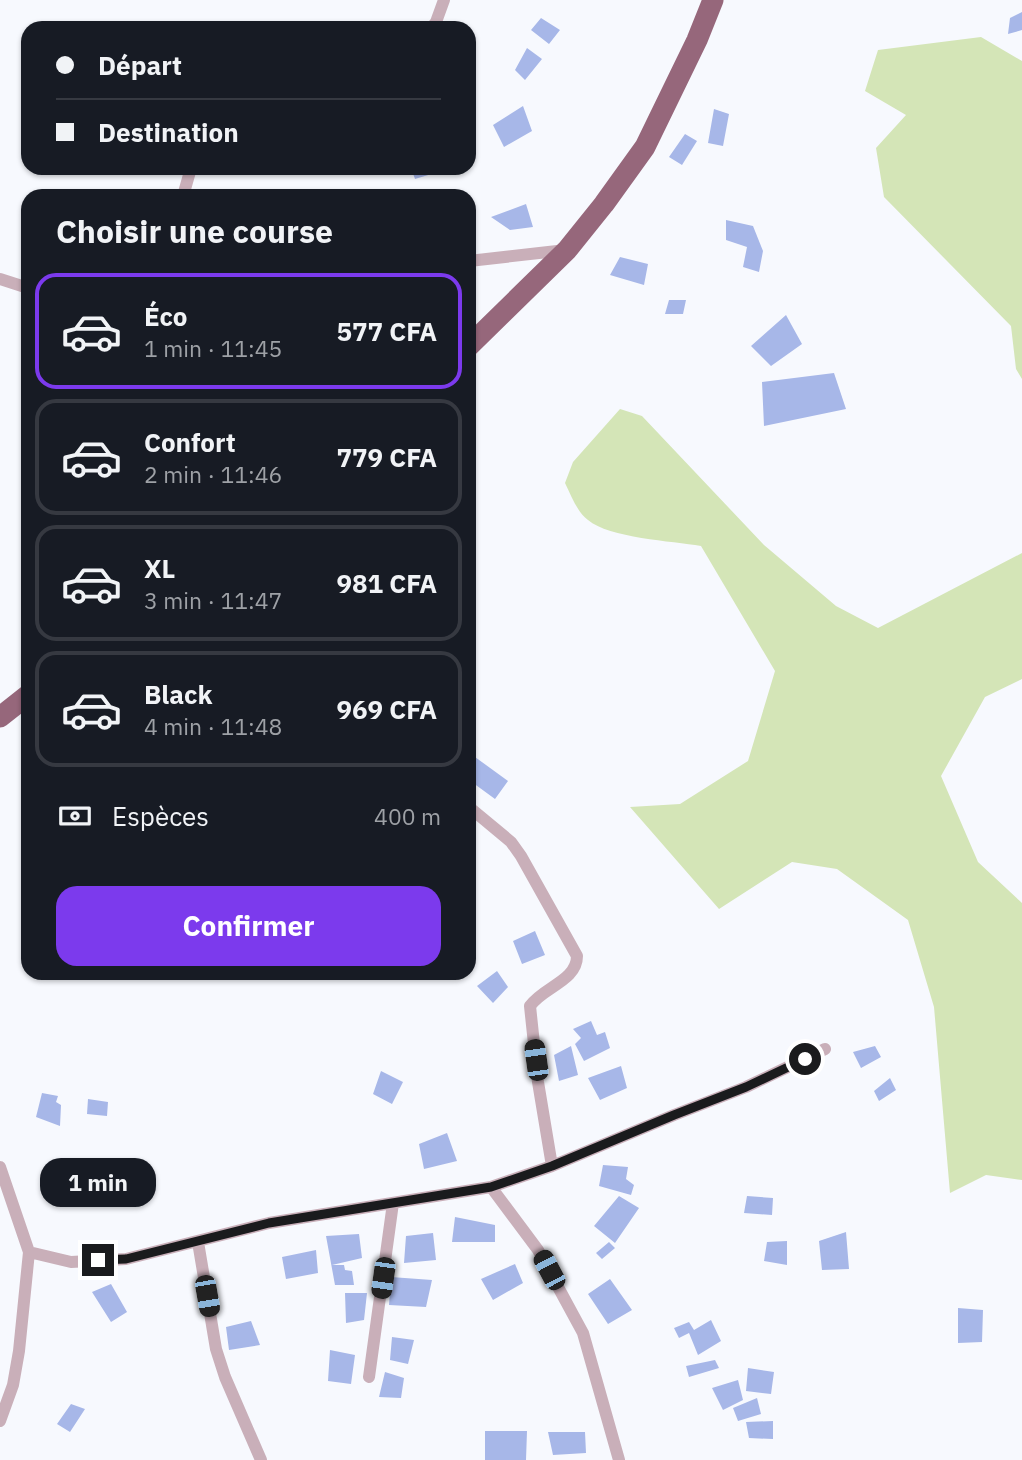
<!DOCTYPE html>
<html lang="fr">
<head>
<meta charset="utf-8">
<style>
	:root { --surface:#171b24; --page:#242831; --text:#f1f3f6; --muted:#9ea1a6; --line:#363941; --accent:#7c3aed }
	body { margin:0; font-family:"IBM Plex Sans",sans-serif; background:var(--page); color:var(--text); height:100vh; display:flex; flex-direction:column; font-size:26px; white-space:nowrap }
	* { box-sizing:border-box; margin:0 }
	p { font-size:23px; color:var(--muted) }
	.icon { flex:none; width:38px; height:38px; fill:none; stroke:currentColor; stroke-width:2; stroke-linecap:round; stroke-linejoin:round }
	.map { position:relative; flex:1; overflow:hidden }
	.details { position:absolute; left:21px; top:189px; width:455px; height:791px; display:flex; flex-direction:column; background:var(--surface); border-radius:21px; box-shadow:0 2px 5px #0004 }
	.details>* { flex:none }
	.guide { position:absolute; left:21px; top:21px; width:455px; height:154px; border-radius:21px; box-shadow:0 2px 5px #0004; display:grid; align-content:center; height:154px; padding:0 35px; background:var(--surface) }
	.end { position:absolute; width:32px; height:32px; margin:-16px; border:9px solid #1a1b1d; background:#fff; box-shadow:0 0 0 4px #fff }
	.from { border-radius:50% }
	.bubble { position:absolute; height:49px; border-radius:21px; background:var(--surface); box-shadow:0 2px 5px #0004; font-size:23px; font-weight:700; line-height:49px; text-align:center }
	.car { position:absolute; width:21px; height:42px; margin:-21px -10px; border-radius:9px; box-shadow:0 0 5px 2px #0007; background:linear-gradient(#222 24%,#8ab4d8 0 40%,#222 0 76%,#8ab4d8 0 86%,#222 0) }
	.guide b { display:flex; align-items:center; gap:24px; height:66px; font-size:26px }
	.guide b+b { border-top:2px solid var(--line) }
	.guide i { width:18px; height:18px; background:var(--text) }
	ul { padding:0; list-style:none }
	li { display:flex; align-items:center; gap:21px; height:116px; margin:0 14px 10px; padding:0 21px; border:4px solid var(--line); border-radius:21px }
	li div { flex:1 }
	li b { display:block; font-size:26px }
	li em { font-style:normal; font-weight:700 }
	li.on { border-color:var(--accent) }
	li>.icon { width:63px; height:63px; stroke-width:1.5 }
	h2 { padding:0 35px; font-size:32px; line-height:84px }
	.pay { display:flex; align-items:center; gap:18px; height:77px; padding:0 35px; font-size:26px }
	.pay p { margin-inline-start:auto }
	.cta { display:flex; gap:14px; margin-top:auto; padding:14px 35px }
	.cta a { flex:1; height:80px; border-radius:21px; background:var(--accent); color:#fff; font-size:28px; font-weight:700; line-height:80px; text-align:center }
	.map>svg:first-child { display:block }
</style>
</head>
<body>
<div class="map">
<svg width="1022" height="1460" viewBox="0 0 1022 1460">
	<rect width="100%" height="100%" fill="#f7f9fe"/>
	<!-- green -->
	<path fill="#d4e5b7" d="M981,37L1022,61V379L1016,369L1011,326L884,197L876,148L906,115L865,91L878,50Z
		M620,409L642,416L764,545L836,606L878,628L1022,553V679L985,697L941,776L978,862L1022,903V1180L986,1175L950,1193L934,1007L908,920L837,869L792,862L719,909L630,807L680,804L748,761L775,671L701,546C672,541 609,538 588,520C577,512 571,495 565,483L573,462Z"/>
	<!-- building -->
	<path fill="#a7b7e8" d="M1022,12V30L1008,34L1010,18Z
		M541,18L560,30L549,44L531,30Z
		M527,48L542,59L525,80L515,70Z
		M523,106L532,131L504,147L493,125Z
		M714,109L729,114L723,146L708,143Z
		M685,134L697,141L682,165L669,157Z
		M411,168H448V169L415,179Z
		M526,204L533,227L510,230L491,217Z
		M726,220L753,226L763,251L759,272L743,267L747,247L726,240Z
		M620,257L648,264L644,285L610,275Z
		M669,300H686L683,314H665Z
		M786,315L802,344L771,366L751,346Z
		M834,373L846,409L764,426L762,382Z
		M475,757L508,781L495,799L469,780V764Z
		M535,931L545,955L522,964L513,941Z
		M497,971L508,987L493,1003L477,986Z
		M591,1021L597,1035L605,1032L610,1048L584,1061L575,1044L581,1038L573,1029Z
		M571,1046L578,1075L559,1081L554,1055Z
		M875,1046L881,1057L861,1068L853,1052Z
		M621,1066L627,1088L600,1100L588,1078Z
		M381,1071L403,1082L392,1104L373,1094Z
		M890,1078L896,1090L879,1101L874,1091Z
		M42,1093L58,1096L56,1102L61,1105L60,1126L36,1117Z
		M88,1099L108,1102L107,1116L87,1114Z
		M447,1133L457,1161L424,1169L419,1144Z
		M603,1165L628,1167L626,1179L634,1185L631,1195L599,1186Z
		M619,1196L639,1208L615,1243L594,1226Z
		M747,1196L773,1198L772,1215L744,1213Z
		M455,1217L495,1225V1242H452Z
		M846,1232L849,1269L822,1270L819,1241Z
		M433,1233L436,1260L404,1263L406,1236Z
		M359,1234L362,1258L332,1265H344L345,1270L352,1271L354,1285H335L326,1236Z
		M787,1241V1265L764,1261L767,1242Z
		M609,1242L615,1248L602,1259L596,1253Z
		M316,1250L318,1273L286,1279L282,1257Z
		M515,1264L523,1283L493,1300L481,1279Z
		M391,1277L432,1280L426,1307L389,1305Z
		M610,1279L632,1310L608,1324L588,1294Z
		M111,1284L127,1312L111,1322L92,1292Z
		M345,1293H367L364,1320L346,1323Z
		M958,1308L983,1310L982,1342L958,1343Z
		M711,1320L721,1341L698,1355L689,1333L679,1338L674,1328L689,1322L694,1330Z
		M251,1321L260,1345L229,1350L226,1327Z
		M392,1337L414,1340L408,1364L390,1360Z
		M330,1350L355,1355L351,1384L328,1381Z
		M715,1360L719,1368L689,1377L686,1366Z
		M748,1368L774,1372L771,1394L746,1391Z
		M385,1372L404,1378L401,1398L379,1397Z
		M738,1380L743,1400L723,1410L712,1388Z
		M757,1398L761,1414L738,1421L733,1408Z
		M71,1404L85,1409L70,1432L57,1424Z
		M773,1421V1439L749,1438L746,1422Z
		M485,1431H527L526,1460H485Z
		M548,1432H585L586,1453L553,1455Z"/>
	<g fill="none" stroke-linecap="round" stroke-linejoin="round">
		<!-- minor -->
		<path stroke="#c9afb9" stroke-width="12" d="M431,28L436,22L444,0
			M183,196L191,168
			M469,261L566,250
			M0,279L28,288
			M469,807L511,842L521,856L577,956C577,981 543,987 530,1006L538,1082L552,1166
			M0,1167L29,1252L71,1262L126,1259L269,1223L491,1187L552,1166L674,1115L746,1087L825,1049
			M491,1187L538,1250L583,1333L619,1460
			M198,1242L216,1349L225,1377L261,1460
			M369,1377L393,1203
			M0,1421L13,1385L19,1351L29,1252"/>
		<!-- trunk -->
		<path stroke="#96677b" stroke-width="21" d="M469,346L567,250L604,204L645,147L697,40L713,0
			M0,717L28,695"/>
	</g>
	<g fill="none" stroke-linecap="round" stroke-linejoin="round">
		<!-- route -->
		<path stroke="#1a1b1d" stroke-width="9" d="M98,1260L126,1259L269,1223L491,1187L552,1166L674,1115L746,1087L805,1059"/>
	</g>
</svg>
<i class="end from" style="left:805px;top:1059px"></i>
<i class="end" style="left:98px;top:1260px"></i>
<div class="bubble" style="left:40px;top:1158px;width:116px">1 min</div>
<i class="car" style="left:536px;top:1060px;rotate:352deg"></i>
<i class="car" style="left:549px;top:1270px;rotate:332deg"></i>
<i class="car" style="left:383px;top:1278px;rotate:188deg"></i>
<i class="car" style="left:207px;top:1296px;rotate:170deg"></i>
<div class="guide">
<b><i class="from"></i>Départ</b>
<b><i></i>Destination</b>
</div>
<section class="details">
<h2>Choisir une course</h2>
<ul>
<li class="on"><svg class="icon" aria-label="car" viewBox="0 0 24 24"><path d="M5 17H2v-5l4-1 3-4h7l3 4 3 1v5h-3M9 17h6M6 11h13"/><circle cx="7" cy="17" r="2"/><circle cx="17" cy="17" r="2"/></svg><div><b>Éco</b><p>1 min · 11:45</p></div><em>577 CFA</em></li>
<li><svg class="icon" aria-label="car" viewBox="0 0 24 24"><path d="M5 17H2v-5l4-1 3-4h7l3 4 3 1v5h-3M9 17h6M6 11h13"/><circle cx="7" cy="17" r="2"/><circle cx="17" cy="17" r="2"/></svg><div><b>Confort</b><p>2 min · 11:46</p></div><em>779 CFA</em></li>
<li><svg class="icon" aria-label="car" viewBox="0 0 24 24"><path d="M5 17H2v-5l4-1 3-4h7l3 4 3 1v5h-3M9 17h6M6 11h13"/><circle cx="7" cy="17" r="2"/><circle cx="17" cy="17" r="2"/></svg><div><b>XL</b><p>3 min · 11:47</p></div><em>981 CFA</em></li>
<li><svg class="icon" aria-label="car" viewBox="0 0 24 24"><path d="M5 17H2v-5l4-1 3-4h7l3 4 3 1v5h-3M9 17h6M6 11h13"/><circle cx="7" cy="17" r="2"/><circle cx="17" cy="17" r="2"/></svg><div><b>Black</b><p>4 min · 11:48</p></div><em>969 CFA</em></li>
</ul>
<div class="pay"><svg class="icon" aria-label="cash" viewBox="0 0 24 24"><path d="M3 7h18v10H3z"/><circle cx="12" cy="12" r="2"/></svg>Espèces<p>400 m</p></div>
<div class="cta"><a>Confirmer</a></div>
</section>
</div>
</body>
</html>
